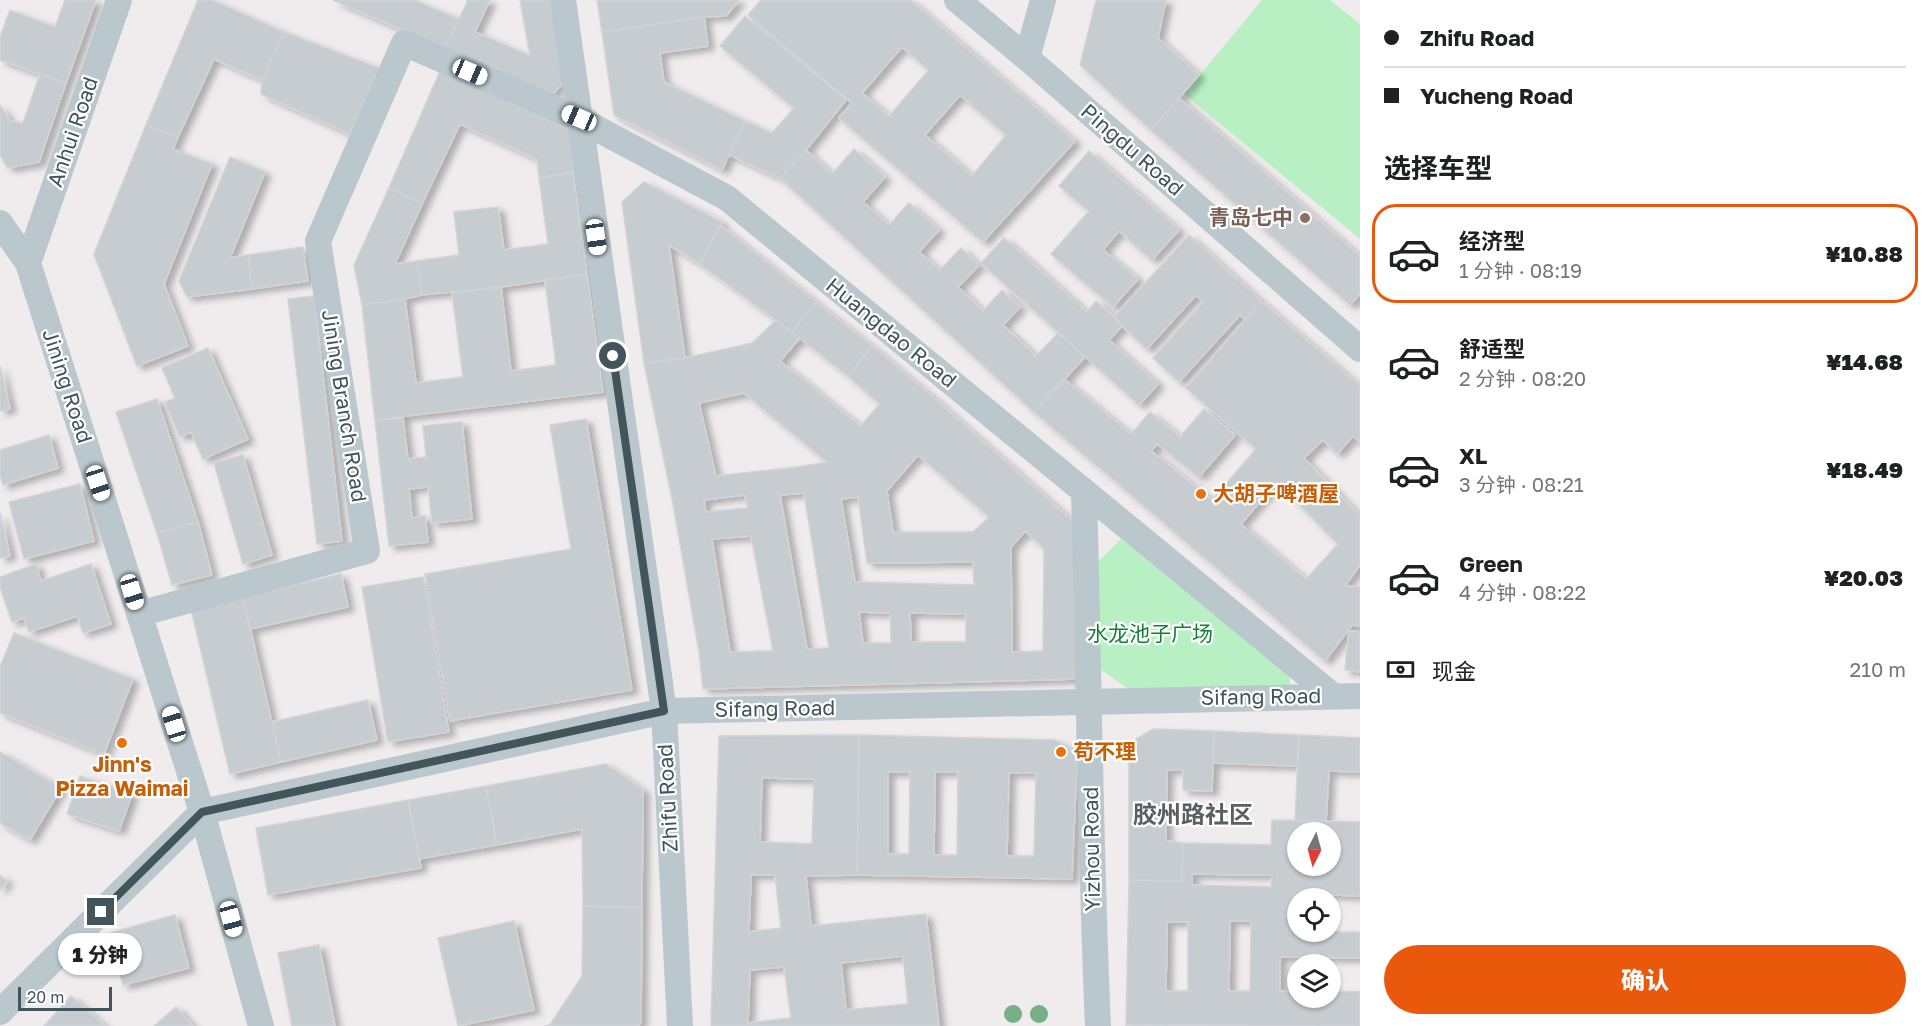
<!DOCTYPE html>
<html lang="zh">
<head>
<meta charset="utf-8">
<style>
	:root { --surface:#fff; --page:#f6f6f6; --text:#202124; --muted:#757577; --line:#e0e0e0; --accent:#ea580c }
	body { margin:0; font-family:"Golos Text","Noto Sans SC",sans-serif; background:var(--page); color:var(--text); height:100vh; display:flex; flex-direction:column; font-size:22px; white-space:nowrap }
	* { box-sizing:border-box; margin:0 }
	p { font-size:20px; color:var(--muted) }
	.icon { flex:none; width:33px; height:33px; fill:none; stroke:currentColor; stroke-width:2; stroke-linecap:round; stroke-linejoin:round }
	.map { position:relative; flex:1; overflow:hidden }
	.drawer { display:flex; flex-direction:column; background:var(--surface); width:570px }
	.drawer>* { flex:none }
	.top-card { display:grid; align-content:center; height:132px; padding:0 24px; background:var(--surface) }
	.needle { width:39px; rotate:186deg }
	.controls { position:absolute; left:1287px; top:822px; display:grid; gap:12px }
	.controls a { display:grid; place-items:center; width:54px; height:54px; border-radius:50%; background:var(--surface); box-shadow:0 2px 4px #0004; font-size:30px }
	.scale { position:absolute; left:18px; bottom:15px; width:94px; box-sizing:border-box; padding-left:6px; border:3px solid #44545b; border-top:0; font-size:16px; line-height:21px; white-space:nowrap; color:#44545b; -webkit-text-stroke:4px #fff; paint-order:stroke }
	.end { position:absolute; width:27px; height:27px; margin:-14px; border:8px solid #44545b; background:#fff; box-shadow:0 0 0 3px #fff }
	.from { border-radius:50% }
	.bubble { position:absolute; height:42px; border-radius:21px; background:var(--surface); box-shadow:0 2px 4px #0004; font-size:20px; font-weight:800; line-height:42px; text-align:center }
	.car { position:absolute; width:18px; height:36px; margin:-18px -9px; border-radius:8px; box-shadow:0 0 4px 2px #0007; background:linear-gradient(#fff 24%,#345 0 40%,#fff 0 76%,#345 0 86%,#fff 0) }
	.top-card b { display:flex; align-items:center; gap:21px; height:57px; font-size:22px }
	.top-card b+b { border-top:2px solid var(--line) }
	.top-card i { width:15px; height:15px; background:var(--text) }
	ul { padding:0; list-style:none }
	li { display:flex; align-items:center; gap:18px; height:99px; margin:0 12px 9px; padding:0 12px; border:3px solid transparent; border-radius:24px }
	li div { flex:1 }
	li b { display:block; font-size:22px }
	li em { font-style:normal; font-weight:800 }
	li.current { border-color:var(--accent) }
	li>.icon { width:54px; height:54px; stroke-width:1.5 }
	h2 { padding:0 24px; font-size:27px; line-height:72px }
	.pay { display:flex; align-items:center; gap:15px; height:66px; padding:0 24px; font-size:22px }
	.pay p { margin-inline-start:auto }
	.cta { display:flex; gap:12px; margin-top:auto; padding:12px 24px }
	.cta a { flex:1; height:69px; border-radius:36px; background:var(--accent); color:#fff; font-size:24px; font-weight:800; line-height:69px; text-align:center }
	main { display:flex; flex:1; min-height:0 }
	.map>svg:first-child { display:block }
</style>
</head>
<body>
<main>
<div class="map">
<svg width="1360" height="1026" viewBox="0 0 1360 1026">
	<defs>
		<filter id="shadow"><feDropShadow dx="6" dy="4" stdDeviation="3" flood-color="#0004"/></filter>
	</defs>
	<rect width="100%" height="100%" fill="#f0eced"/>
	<!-- green -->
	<path fill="#b8f0c3" d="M1262,0H1330L1360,24V239L1184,94Z
		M1121,539L1290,675V687L1130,690L1094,665L1096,564Z"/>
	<!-- building -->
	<path fill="#c6ccd0" stroke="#d0d4d9" stroke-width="1.5" fill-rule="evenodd" filter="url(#shadow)" d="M65,0H96L66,83L0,60V37L10,10L55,27Z
		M198,0H212L284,32L262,80L214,59L178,137L146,125Z
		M333,0H414L459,19L445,48Z
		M468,0H490L475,32L530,56L520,0H553L564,82L553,94L445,48Z
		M597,0H739L726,16L704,17L602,32Z
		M761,0H910L1075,141L983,242L839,118L852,103L748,15ZM902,47L929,70L889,116L862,93ZM960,95L1006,135L972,176L925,135Z
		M1096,0H1166L1158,38L1199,75L1151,130L1080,65Z
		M745,16L846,100L806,150L780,178L729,155L745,121L772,133L794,108L720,46Z
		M704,17L708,46L660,53L664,82L745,121L722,170L614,115L602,32Z
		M284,32L379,68L350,134L261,94L262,80Z
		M440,71L570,130L575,172L539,178L537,159L460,124L422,204L389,188Z
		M40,74L66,83L39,162L8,168L0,155V105L10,121L23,123Z
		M1179,98L1360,256V294L1350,305L1151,130Z
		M146,125L178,137L173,149L212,164L164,284L188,346L137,366L94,254Z
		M854,149L885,177L863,202L889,225L909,203L939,230L919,252L940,270L961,248L979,265L958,287L983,311L1002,290L1020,307L1003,325L1036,356L1058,333L1085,357L1034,412L780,178L806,150L832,174Z
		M1089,151L1179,230L1152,260L1119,231L1103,250L1138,279L1113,307L1051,254L1089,211L1059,186Z
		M230,157L265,172L230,258L248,255L252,289L187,297L179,281Z
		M573,173L587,274L501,287L422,295L417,261L459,255L454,212L498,207L504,250L548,244L539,178Z
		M644,182L722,222L700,264L669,245L685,358L644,363L622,202Z
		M389,188L422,204L395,264L417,261L422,295L405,299L362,305L354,265Z
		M720,225L816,302L792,332L700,264Z
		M1189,235L1261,301L1245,319L1240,315L1179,382L1153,358L1203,302L1196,295L1147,349L1113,318Z
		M1004,238L1087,312L1096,301L1123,325L1109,340L1158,384L1139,405L981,263Z
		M303,247L308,281L252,289L248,255Z
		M587,274L603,392L375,420L362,305L405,299L416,383L463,377L452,293L501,287L511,371L556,365L545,280Z
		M314,296L342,541L317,544L288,299Z
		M1261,301L1360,386V442L1353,436L1337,454L1323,440L1304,458L1360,516V565L1345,586L1360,587V626L1352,625L1325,661L1034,412L1064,379L1131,434L1150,412L1180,437L1204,409L1235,435L1199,477L1157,444L1151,451L1212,500L1256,449L1186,388ZM1277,482L1338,544L1306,579L1241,524Z
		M816,302L872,346L848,376L792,332Z
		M776,320L800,338L780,361L860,426L880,404L848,376L872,346L933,397L1078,526L1077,679L703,689L699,652L673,504L644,363L685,358L752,343ZM744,393L827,462L798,467L716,476L699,403ZM918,455L989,517L973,532H893L887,491ZM804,493L829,648L807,649L780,495ZM745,495L748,508L706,512L704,500ZM858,497L867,563L973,562L974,585L855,582L841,499ZM1025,531L1044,548L1043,651L1012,652L1011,547ZM751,536L773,651L730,652L712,539ZM859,612L890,613L891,643H863ZM910,613L966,614V642H911Z
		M208,348L248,439L203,459L191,432L180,437L165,402L175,398L162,368Z
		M0,366L10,409L0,411Z
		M157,399L198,522L157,533L116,412Z
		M403,418L408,459L426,457L423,426L462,422L472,519L432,523L428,487L409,489L412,518L425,516L428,542L389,546L375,420Z
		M586,419L632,690L450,721L425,574L571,549L550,425Z
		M49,435L58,468L3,485L0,475V450Z
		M243,455L272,555L243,564L214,463Z
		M80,484L94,541L24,559L9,502Z
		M0,513L10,556L0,558Z
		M198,522L212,575L172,585L157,533Z
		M36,564L41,581L91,564L111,624L83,633L77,616L29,632L24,618L12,622L0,587V577Z
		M341,574L348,607L250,629L243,597Z
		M423,577L449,732L388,742L362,587Z
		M243,597L281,762L230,774L191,609Z
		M1349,631L1360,632V672L1345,670Z
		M14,633L133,679L104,754L0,713V667Z
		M368,700L377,740L281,762L272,722Z
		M1153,729L1214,731L1212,791L1183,790V770H1167L1166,841L1183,843L1182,881L1129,880V755L1136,739Z
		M1214,731L1299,735L1298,766L1213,763Z
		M859,735L1055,740L1069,747L1077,760L1072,879L857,875ZM888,772H910L909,854H888ZM935,772H958L957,855H934ZM1009,773H1036L1034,856H1007Z
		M859,735L857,875L806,876L811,926L926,914L939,1026H711L719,736ZM762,778L814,779L812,844L760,842ZM751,875H775L781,928L749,932ZM903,956L908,1004L846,1010L841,963ZM784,967L791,1018L748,1023L750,970Z
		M1299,735L1360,738V772L1329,771L1326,821H1295Z
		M0,752L61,788L30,840L0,823Z
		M606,764L643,790L642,907L583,906L582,829L497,845L486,786Z
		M80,776L132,794L119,831L67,814Z
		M486,786L497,845L419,859L408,800Z
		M408,800L421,868L268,895L256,828Z
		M1272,820L1360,822V896L1310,894V898H1298V932H1360V958L1280,957V991H1298V998H1330V991L1360,992V1026L1126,1025L1129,880L1182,881L1183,843L1271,845ZM1298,832H1330V866H1298ZM1192,874L1272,875L1271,887L1192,885ZM1230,921H1251L1250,991H1229ZM1167,922H1188V991H1166Z
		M0,875L7,881L0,890Z
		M583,906L642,907L641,1023L638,1026H544L550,1025L582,976Z
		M175,915L189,968L123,985L109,933Z
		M514,921L534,1010L458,1026L438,938Z
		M319,945L335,1026H292L278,953Z
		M71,996L105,1026H44Z
		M176,1007L193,1026H154Z"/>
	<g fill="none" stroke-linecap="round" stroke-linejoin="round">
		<!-- street -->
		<path stroke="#bac8cd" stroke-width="26" d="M563,0L664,711L680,1026
			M957,0L1027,58L1360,349
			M1027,58L1043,0
			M0,223L28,263L202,812L261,1026
			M28,263L119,0
			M1084,493C1089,671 1090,848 1098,1026
			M139,614L367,551L318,241L404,43L579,119L727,198L1332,695
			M202,812L664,711L1360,696
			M0,1012L202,812"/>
	</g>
	<!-- trees -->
	<g fill="#76b087">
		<circle cx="1013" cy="1014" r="9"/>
		<circle cx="1039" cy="1014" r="9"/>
	</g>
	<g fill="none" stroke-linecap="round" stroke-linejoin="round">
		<!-- route -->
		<path stroke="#44545b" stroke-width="8" d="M101,912L202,812L664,711L613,356"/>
	</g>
	<!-- markers -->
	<circle fill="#8d6e63" stroke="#fff" stroke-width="2" cx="1305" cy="218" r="6"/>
	<g fill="#e8710a" stroke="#fff" stroke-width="2">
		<circle cx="1201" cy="494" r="6"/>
		<circle cx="122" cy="743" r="6"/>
		<circle cx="1061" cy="752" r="6"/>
	</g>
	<g text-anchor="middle" stroke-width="4.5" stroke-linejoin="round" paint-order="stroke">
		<!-- street labels -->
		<g font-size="21" fill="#44545b" stroke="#fff">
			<text transform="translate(73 132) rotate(-71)" y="7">Anhui Road</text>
			<text transform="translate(1132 150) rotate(41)" y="7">Pingdu Road</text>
			<text transform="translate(891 333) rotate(39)" y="7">Huangdao Road</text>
			<text transform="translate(67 386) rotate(72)" y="7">Jining Road</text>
			<text transform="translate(344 406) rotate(81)" y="7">Jining Branch Road</text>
			<text transform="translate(1261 697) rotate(-1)" y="7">Sifang Road</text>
			<text transform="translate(775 709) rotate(-1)" y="7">Sifang Road</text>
			<text transform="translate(668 798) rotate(-93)" y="7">Zhifu Road</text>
			<text transform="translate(1092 849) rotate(-91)" y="7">Yizhou Road</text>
		</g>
		<!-- education labels -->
		<g font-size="21" font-weight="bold" fill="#785e54" stroke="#fff" text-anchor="end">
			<text x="1293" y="225">青岛七中</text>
		</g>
		<!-- food labels -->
		<g font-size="21" font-weight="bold" fill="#c56008" stroke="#fff" text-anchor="start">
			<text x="1213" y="501">大胡子啤酒屋</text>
			<text x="1073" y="759">苟不理</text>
			<text x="122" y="772" text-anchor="middle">Jinn's<tspan x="122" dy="24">Pizza Waimai</tspan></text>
		</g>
		<!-- park labels -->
		<g font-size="21" fill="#127f34" stroke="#fff">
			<text x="1150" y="641">水龙池子广场</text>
		</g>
		<!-- quarter labels -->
		<g font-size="24" font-weight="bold" fill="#595f62" stroke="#fff">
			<text x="1193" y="823">胶州路社区</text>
		</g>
	</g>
</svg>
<div class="controls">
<a><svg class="needle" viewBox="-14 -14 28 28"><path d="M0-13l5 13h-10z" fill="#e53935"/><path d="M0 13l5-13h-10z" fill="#757577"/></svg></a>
<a><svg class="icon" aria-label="locate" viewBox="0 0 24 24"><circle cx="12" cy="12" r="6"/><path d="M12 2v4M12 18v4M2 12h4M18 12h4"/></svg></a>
<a><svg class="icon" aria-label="layers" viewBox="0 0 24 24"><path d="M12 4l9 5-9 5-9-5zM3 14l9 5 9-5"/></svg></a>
</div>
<div class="scale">20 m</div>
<i class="end from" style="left:613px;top:356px"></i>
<i class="end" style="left:101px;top:912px"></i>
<div class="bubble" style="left:58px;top:933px;width:84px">1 分钟</div>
<i class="car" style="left:470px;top:72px;rotate:113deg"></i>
<i class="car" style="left:579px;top:118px;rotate:293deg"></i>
<i class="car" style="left:596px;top:237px;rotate:172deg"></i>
<i class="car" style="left:98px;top:483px;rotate:162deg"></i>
<i class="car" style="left:132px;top:592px;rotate:163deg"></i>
<i class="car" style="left:174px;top:724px;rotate:343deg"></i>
<i class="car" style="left:231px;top:919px;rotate:165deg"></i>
</div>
<section class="drawer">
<div class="top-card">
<b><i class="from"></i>Zhifu Road</b>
<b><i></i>Yucheng Road</b>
</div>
<h2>选择车型</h2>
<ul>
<li class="current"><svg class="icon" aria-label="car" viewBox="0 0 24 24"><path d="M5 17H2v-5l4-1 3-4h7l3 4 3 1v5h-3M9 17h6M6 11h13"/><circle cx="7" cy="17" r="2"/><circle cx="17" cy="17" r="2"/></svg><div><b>经济型</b><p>1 分钟 · 08:19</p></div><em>¥10.88</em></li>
<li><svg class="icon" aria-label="car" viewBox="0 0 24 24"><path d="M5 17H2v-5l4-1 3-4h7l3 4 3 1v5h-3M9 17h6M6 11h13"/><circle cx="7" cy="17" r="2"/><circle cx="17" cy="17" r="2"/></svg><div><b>舒适型</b><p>2 分钟 · 08:20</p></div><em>¥14.68</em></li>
<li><svg class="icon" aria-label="car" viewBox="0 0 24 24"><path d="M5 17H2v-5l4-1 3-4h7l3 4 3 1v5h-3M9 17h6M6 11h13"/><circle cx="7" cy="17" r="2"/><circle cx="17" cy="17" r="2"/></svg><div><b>XL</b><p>3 分钟 · 08:21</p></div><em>¥18.49</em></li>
<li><svg class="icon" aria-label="car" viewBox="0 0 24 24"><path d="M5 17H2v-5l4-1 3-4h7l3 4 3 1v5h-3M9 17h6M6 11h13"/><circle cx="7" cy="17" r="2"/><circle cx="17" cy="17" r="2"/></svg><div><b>Green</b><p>4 分钟 · 08:22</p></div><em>¥20.03</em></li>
</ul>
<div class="pay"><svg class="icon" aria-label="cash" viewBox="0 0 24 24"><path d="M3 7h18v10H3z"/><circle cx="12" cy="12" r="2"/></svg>现金<p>210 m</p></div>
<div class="cta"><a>确认</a></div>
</section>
</main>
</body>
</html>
